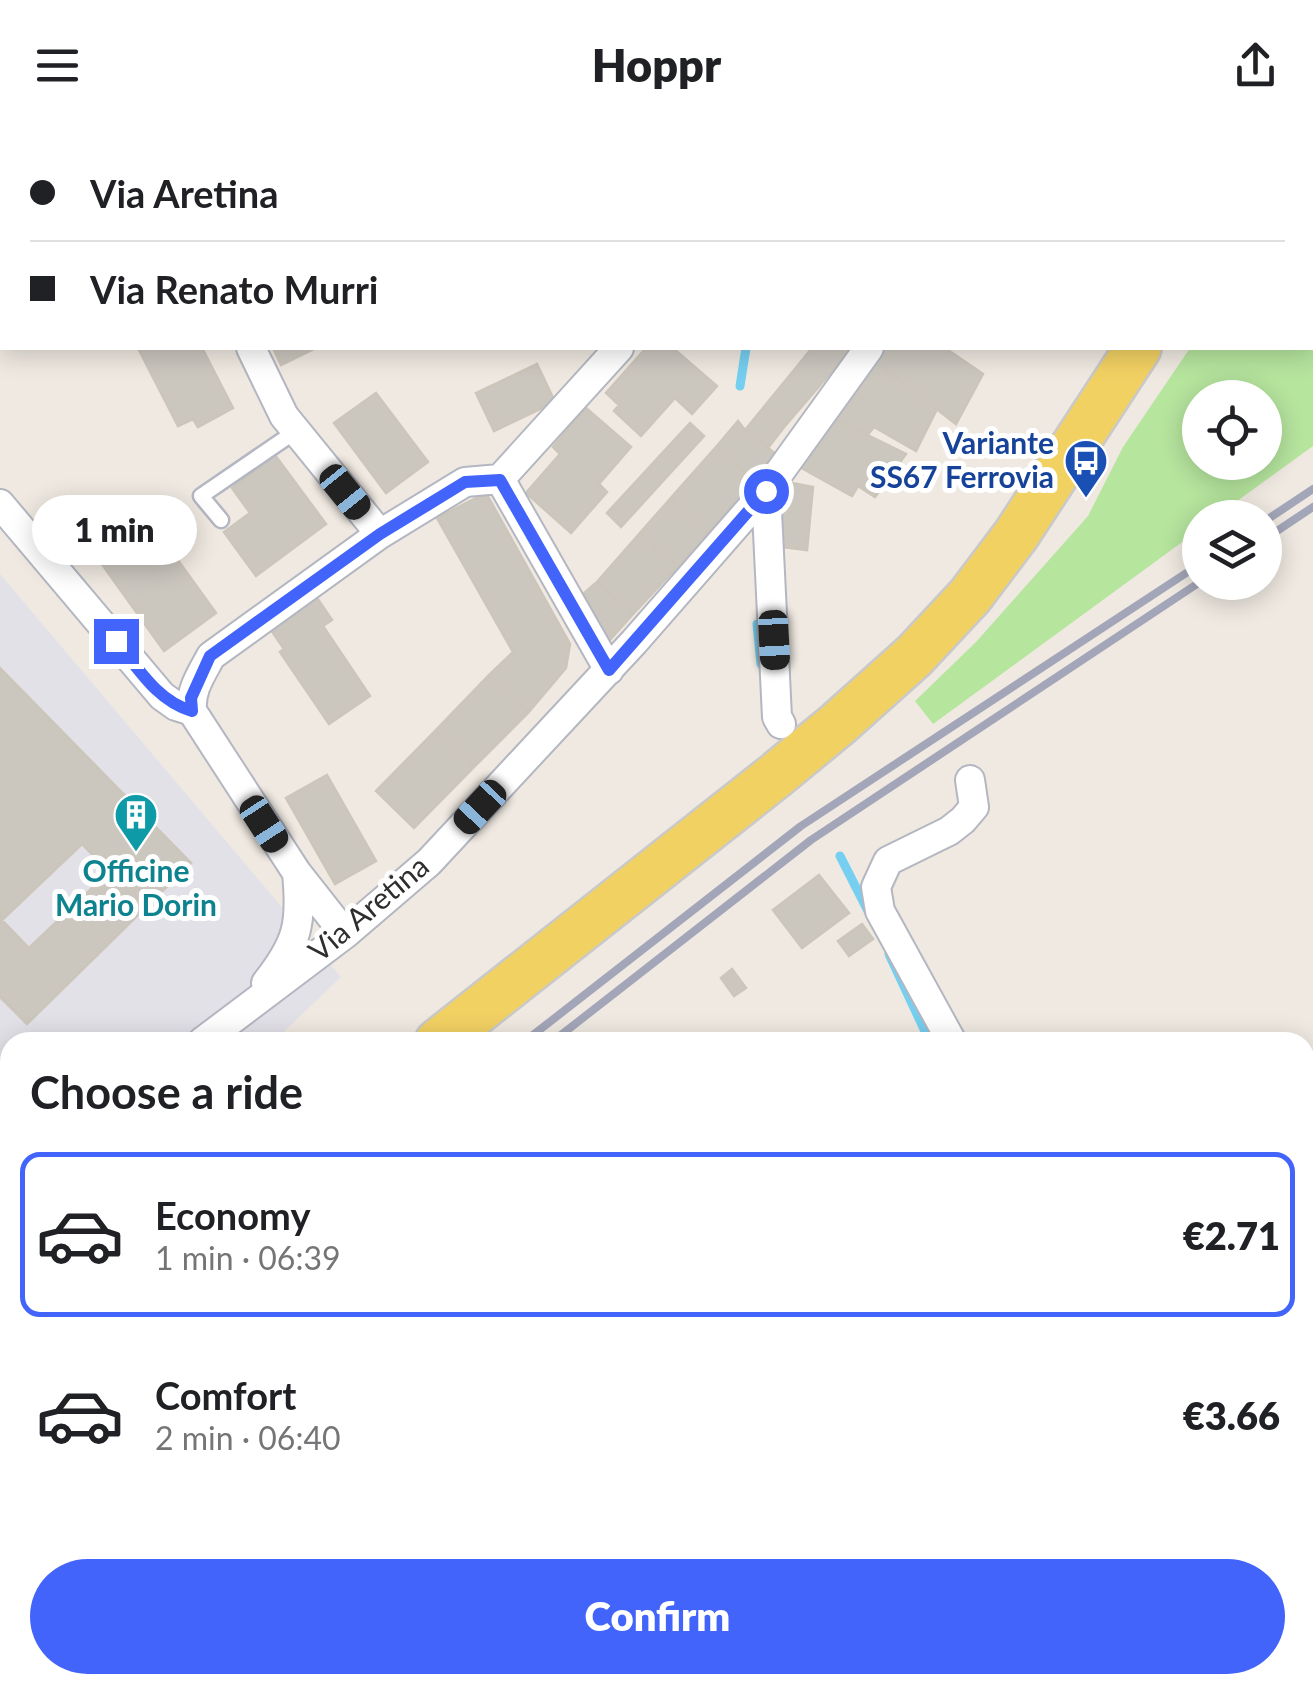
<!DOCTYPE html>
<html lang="en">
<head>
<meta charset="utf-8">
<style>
	:root { --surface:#fff; --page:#f6f6f6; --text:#202124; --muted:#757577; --line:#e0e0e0; --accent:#4264fb }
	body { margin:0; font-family:Lato,sans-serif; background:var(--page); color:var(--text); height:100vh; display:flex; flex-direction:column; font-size:38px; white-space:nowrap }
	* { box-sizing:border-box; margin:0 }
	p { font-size:32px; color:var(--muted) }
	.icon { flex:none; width:55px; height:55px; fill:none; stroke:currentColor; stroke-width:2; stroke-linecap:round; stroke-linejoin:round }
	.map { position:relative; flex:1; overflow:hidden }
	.sheet { position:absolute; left:0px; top:902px; width:1315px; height:662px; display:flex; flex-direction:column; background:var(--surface); border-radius:30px 30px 0 0; box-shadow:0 5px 25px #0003 }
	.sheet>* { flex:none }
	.guide { position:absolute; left:0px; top:0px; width:1315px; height:220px; box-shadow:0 5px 25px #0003; display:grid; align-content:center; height:220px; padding:0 30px; background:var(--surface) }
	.buttons { position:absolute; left:1182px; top:250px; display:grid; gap:20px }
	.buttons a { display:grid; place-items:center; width:100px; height:100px; border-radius:50%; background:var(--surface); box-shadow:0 5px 25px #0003; font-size:50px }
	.end { position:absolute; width:45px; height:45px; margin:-22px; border:12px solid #4264fb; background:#fff; box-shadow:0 0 0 5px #fff }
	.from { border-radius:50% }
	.bubble { position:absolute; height:70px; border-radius:35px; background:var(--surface); box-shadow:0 5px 25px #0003; font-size:32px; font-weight:800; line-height:70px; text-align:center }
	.car { position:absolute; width:30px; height:60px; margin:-30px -15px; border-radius:12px; box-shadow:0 0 8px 2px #0007; background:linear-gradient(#222 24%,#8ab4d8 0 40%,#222 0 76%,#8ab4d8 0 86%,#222 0) }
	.guide b { display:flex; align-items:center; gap:35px; height:95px; font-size:38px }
	.guide b+b { border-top:2px solid var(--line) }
	.guide i { width:25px; height:25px; background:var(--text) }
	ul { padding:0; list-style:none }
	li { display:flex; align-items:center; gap:30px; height:165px; margin:0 20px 15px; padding:0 10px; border:5px solid transparent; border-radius:20px }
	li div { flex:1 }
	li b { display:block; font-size:38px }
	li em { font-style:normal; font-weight:800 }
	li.selected { border-color:var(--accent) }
	li>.icon { width:90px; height:90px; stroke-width:1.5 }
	h2 { padding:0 30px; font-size:45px; line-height:120px }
	.button { display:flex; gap:20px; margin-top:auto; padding:20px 30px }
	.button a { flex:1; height:115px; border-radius:60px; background:var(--accent); color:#fff; font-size:40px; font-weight:800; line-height:115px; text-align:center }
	header { display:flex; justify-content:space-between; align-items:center; height:130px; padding:0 30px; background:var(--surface); font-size:45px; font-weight:800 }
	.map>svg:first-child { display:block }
</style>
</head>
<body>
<header><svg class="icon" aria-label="menu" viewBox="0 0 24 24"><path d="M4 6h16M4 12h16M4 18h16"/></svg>Hoppr<svg class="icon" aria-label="share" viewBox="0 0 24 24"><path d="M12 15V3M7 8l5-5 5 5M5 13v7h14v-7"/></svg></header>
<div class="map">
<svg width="1313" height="1563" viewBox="0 0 1313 1563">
	<rect width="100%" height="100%" fill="#efe9e1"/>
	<!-- industrial -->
	<path fill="#e3e1e8" d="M0,444L341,847L273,912H10V1166L0,1176Z"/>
	<!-- green -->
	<path fill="#b6e59e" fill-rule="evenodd" d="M1313,34V316L1215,387L1200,388V399L933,594L915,571L976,512L1088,386L1123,317L1190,218H1312ZM1200,268H1265V332H1200Z"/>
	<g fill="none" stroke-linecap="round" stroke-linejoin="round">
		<!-- stream -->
		<path stroke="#75cff0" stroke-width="9" d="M740,256L746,218
			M757,494L761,534
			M840,726L869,783
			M889,824L930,912
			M1214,1555L1223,1563"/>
	</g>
	<!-- building -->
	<path fill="#cbc7bf" stroke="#cbc5ba" stroke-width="2.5" fill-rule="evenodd" d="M138,218H202L233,278L198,297L193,289L178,296Z
		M273,218H316L281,235Z
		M646,218H673L717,256L692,284L675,268L641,306L614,281L619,275L606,263Z
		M812,218H852L785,296L763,278Z
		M881,218H945L983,244L956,294L873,230Z
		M873,230L937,279L916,321L874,297L867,306L833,288Z
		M537,234L555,272L494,301L476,263Z
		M376,263L428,332L386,363L334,293Z
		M586,278L631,317L599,354L607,362L571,403L526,363L560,324L553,317Z
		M763,278L785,296L768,318L745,300Z
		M833,288L906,324L875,367L858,356L852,366L800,337Z
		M738,291L745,300L777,325L754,350L716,317Z
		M690,293L704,306L621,397L607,383Z
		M716,317L754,350L708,403L670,369Z
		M275,325L326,394L256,446L224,402L250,383L232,358Z
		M787,352L813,357L807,420L774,416L777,365Z
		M486,363L570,514L566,538L528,583L489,545L513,522L437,388Z
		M670,369L708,403L678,436L640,403Z
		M146,386L216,483L164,521L94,423Z
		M640,403L678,436L633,484L597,452Z
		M597,452L633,484L609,511L582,465Z
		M315,465L332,490L323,496L370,566L329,594L280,522L284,519L269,497Z
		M0,538L191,733L27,894L0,867ZM82,714L109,742L29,818L2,790Z
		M489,545L528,583L474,637L436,600Z
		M436,600L474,637L414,698L376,661Z
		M327,645L376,731L335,754L286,668Z
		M819,745L849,783L802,818L773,780Z
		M862,794L873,809L849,826L838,811Z
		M732,839L746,858L734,866L721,848Z"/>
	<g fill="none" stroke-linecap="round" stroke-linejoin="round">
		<defs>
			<path id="lane" d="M221,390L201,366L296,301"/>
			<path id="street" d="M145,0L147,2
				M521,0L524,2
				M944,0L945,2
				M1002,2L1004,0
				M251,218L284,286L380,404
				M500,349L609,540
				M766,361L777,587L781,594
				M0,374L162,566L176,576L192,581
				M345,804L297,743L192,581C190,560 201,545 211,526L380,404L465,352L500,349L619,218
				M266,853C298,813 302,793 297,743
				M202,912L345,804L429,732L634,512L766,361L869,218
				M952,912L880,781L876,757L888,731L949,701L963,690L974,677L970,650
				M0,1093L10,1083
				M1305,1131L1313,1130"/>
			<path id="primary" d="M1279,2L1280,0
				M1312,5L1313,4
				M438,912L775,646L838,594L914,526L970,466L1016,405L1138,218
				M0,1272L10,1264"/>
		</defs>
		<!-- lane casing -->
		<use href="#lane" stroke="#b4b7c1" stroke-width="19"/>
		<!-- street casing -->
		<use href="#street" stroke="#b4b7c1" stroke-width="32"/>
		<!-- primary casing -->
		<use href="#primary" stroke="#c9c9c9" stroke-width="50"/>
		<!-- lane -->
		<use href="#lane" stroke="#fff" stroke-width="14"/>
		<!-- street -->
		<use href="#street" stroke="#fff" stroke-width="28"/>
		<!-- primary -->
		<use href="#primary" stroke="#f2d163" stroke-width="45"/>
		<!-- rail -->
		<path stroke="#a3a6b8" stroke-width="8" d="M1265,391L1313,359
			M1265,409L1313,377
			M524,912L801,696L1200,434
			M552,912L811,710L1200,452
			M0,1365L10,1356
			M0,1385L10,1376"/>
	</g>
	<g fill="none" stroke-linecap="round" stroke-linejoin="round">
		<!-- route -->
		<path stroke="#4264fb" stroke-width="12" d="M116,511C138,538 157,571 192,581L191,568L210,526L380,404L465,352L500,350L609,540L766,361"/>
	</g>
	<!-- icons -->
	<defs>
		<symbol id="bus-pin" viewBox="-11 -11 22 30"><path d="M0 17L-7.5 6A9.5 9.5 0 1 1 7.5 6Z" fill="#1a4fb4" stroke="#fff"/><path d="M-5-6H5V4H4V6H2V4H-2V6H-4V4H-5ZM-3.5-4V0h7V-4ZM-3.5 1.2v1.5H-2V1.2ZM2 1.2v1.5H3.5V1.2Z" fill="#fff"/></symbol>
		<symbol id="building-pin" viewBox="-11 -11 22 30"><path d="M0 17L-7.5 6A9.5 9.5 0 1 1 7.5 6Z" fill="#0f9aa8" stroke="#fff"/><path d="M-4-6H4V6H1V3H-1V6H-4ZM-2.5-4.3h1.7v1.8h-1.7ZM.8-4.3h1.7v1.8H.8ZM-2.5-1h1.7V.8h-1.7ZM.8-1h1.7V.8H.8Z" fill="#fff"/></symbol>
	</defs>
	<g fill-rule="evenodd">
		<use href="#bus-pin" x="1061" y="306" width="50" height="68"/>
		<use href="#building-pin" x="111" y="660" width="50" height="68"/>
	</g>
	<g text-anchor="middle" stroke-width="10" stroke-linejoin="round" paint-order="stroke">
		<!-- transit labels -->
		<g font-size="30" font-weight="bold" fill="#164399" stroke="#fff" text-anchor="end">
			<text x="1054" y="324">Variante<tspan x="1054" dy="34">SS67 Ferrovia</tspan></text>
		</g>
		<!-- culture labels -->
		<g font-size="30" font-weight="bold" fill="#0d838f" stroke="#fff">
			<text x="136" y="752">Officine<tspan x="136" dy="34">Mario Dorin</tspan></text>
		</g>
		<!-- street labels -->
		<g font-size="30" fill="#2e2e2e" stroke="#fff">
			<text transform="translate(369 779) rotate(-40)" y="10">Via Aretina</text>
		</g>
	</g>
</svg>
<div class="buttons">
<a><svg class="icon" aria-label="locate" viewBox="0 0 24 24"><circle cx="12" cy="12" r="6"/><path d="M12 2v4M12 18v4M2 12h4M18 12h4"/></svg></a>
<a><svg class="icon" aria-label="layers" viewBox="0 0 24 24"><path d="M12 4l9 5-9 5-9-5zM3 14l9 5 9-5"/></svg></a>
</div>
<i class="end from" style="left:766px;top:361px"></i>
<i class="end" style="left:116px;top:511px"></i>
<div class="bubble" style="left:32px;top:365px;width:165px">1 min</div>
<i class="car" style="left:345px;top:362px;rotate:141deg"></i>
<i class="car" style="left:774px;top:510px;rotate:177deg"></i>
<i class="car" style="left:480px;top:677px;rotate:223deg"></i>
<i class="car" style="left:264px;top:694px;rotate:147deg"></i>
<div class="guide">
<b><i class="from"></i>Via Aretina</b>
<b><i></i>Via Renato Murri</b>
</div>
<section class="sheet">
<h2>Choose a ride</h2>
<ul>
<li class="selected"><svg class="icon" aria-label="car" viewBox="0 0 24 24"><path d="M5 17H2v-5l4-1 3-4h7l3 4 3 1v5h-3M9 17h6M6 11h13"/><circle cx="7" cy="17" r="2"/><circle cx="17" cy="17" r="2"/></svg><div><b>Economy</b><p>1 min · 06:39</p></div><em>€2.71</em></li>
<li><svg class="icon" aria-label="car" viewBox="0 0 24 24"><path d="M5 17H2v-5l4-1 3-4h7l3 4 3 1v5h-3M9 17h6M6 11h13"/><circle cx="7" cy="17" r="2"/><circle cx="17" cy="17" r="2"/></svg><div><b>Comfort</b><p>2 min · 06:40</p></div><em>€3.66</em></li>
</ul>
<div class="button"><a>Confirm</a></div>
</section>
</div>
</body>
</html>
